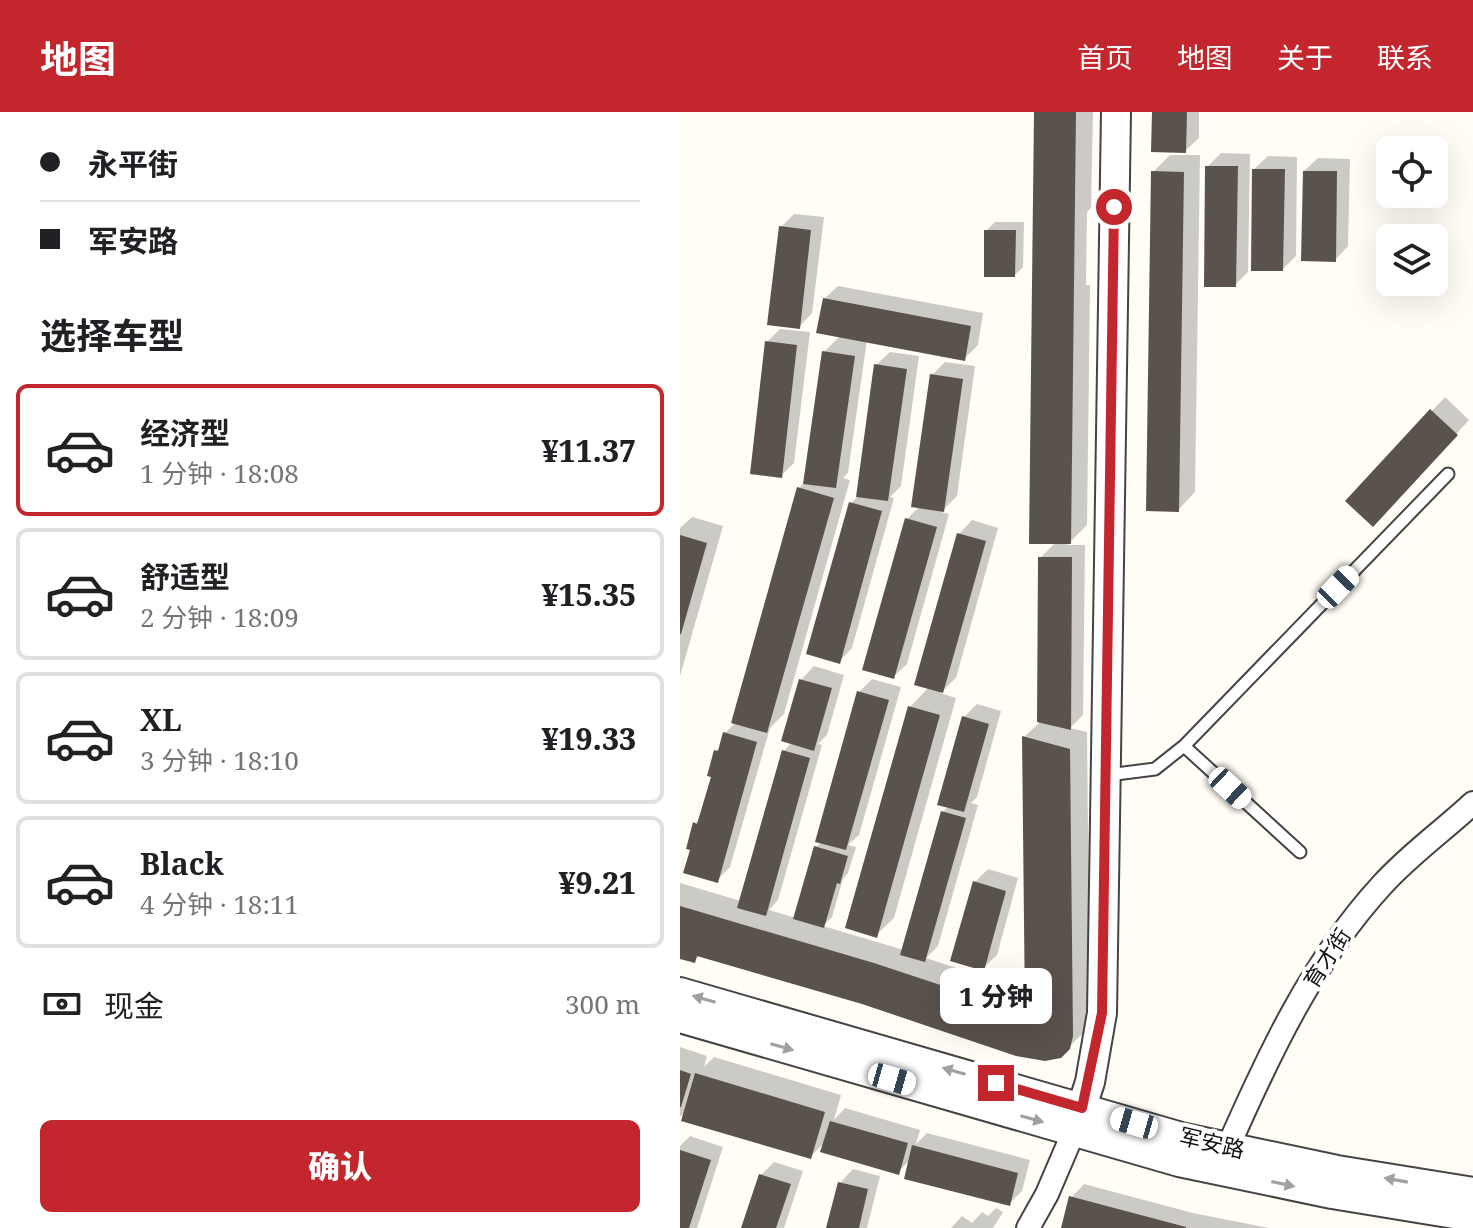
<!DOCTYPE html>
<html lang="zh">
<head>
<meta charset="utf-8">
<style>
	:root { --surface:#fff; --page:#f2f2f2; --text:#202124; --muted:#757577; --line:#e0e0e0; --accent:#c4262e }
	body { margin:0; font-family:"Noto Serif","Noto Sans SC",serif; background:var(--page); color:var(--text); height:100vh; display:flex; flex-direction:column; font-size:30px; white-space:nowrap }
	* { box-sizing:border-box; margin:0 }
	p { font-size:26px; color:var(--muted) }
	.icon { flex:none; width:44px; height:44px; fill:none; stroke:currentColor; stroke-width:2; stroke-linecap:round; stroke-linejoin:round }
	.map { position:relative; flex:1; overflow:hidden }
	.sheet { display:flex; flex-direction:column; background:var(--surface); width:680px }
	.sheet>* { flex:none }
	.top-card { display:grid; align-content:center; height:176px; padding:0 40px; background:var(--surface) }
	.controls { position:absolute; left:696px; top:24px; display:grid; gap:16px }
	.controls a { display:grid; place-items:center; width:72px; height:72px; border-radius:12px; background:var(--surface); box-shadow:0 8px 32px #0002; font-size:40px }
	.end { position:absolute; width:36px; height:36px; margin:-18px; border:10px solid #c4262e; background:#fff; box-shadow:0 0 0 4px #fff }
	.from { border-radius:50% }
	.bubble { position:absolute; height:56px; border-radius:12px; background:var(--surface); box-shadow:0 8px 32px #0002; font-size:26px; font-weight:800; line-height:56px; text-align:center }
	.car { position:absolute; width:24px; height:48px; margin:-24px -12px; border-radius:10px; box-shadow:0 0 6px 2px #0007; background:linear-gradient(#fff 24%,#345 0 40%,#fff 0 76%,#345 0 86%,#fff 0) }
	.top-card b { display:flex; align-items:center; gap:28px; height:76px; font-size:30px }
	.top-card b+b { border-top:2px solid var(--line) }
	.top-card i { width:20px; height:20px; background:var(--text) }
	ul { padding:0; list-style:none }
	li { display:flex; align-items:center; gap:24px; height:132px; margin:0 16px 12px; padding:0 24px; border:4px solid var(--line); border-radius:12px }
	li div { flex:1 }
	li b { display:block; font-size:30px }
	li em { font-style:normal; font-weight:800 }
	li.selected { border-color:var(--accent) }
	li>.icon { width:72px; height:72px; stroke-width:1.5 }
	h2 { padding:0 40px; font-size:36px; line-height:96px }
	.pay { display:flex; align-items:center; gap:20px; height:88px; padding:0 40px; font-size:30px }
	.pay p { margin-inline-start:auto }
	.cta { display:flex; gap:16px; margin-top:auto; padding:16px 40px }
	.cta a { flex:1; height:92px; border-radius:12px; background:var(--accent); color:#fff; font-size:32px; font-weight:800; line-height:92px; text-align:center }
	header { display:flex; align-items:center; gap:48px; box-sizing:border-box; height:112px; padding:0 40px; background:var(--accent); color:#fff }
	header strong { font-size:38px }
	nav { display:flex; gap:44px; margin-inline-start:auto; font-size:28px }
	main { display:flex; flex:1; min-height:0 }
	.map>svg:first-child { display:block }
</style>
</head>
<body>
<header>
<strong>地图</strong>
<nav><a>首页</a><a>地图</a><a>关于</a><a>联系</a></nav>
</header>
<main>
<section class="sheet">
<div class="top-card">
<b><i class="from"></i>永平街</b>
<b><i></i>军安路</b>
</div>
<h2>选择车型</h2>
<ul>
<li class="selected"><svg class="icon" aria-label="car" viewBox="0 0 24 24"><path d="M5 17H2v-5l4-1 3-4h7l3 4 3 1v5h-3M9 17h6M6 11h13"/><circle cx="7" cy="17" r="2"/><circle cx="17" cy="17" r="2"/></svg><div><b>经济型</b><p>1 分钟 · 18:08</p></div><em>¥11.37</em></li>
<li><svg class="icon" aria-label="car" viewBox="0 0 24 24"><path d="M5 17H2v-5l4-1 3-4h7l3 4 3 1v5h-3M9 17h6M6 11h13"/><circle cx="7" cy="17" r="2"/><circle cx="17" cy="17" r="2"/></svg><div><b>舒适型</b><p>2 分钟 · 18:09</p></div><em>¥15.35</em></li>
<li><svg class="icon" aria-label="car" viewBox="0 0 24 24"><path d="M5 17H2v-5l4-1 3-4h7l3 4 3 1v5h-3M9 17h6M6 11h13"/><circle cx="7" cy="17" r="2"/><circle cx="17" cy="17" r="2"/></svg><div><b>XL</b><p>3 分钟 · 18:10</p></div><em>¥19.33</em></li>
<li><svg class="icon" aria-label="car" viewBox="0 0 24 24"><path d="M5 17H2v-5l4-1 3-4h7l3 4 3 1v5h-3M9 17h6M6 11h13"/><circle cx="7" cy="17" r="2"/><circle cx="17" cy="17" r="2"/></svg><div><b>Black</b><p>4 分钟 · 18:11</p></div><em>¥9.21</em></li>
</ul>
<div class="pay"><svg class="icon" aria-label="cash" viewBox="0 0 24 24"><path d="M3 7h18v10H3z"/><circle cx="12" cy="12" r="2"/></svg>现金<p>300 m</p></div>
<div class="cta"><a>确认</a></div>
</section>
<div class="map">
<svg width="793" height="1116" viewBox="0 0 793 1116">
	<rect width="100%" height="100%" fill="#fffdf5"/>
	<!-- shadow -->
	<path fill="#0003" d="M356,0H413L411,96L407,100L406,173H410L407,413L387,433H405L403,603L390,616L407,620L410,905L407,917L380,944L20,843L14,849L0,845V771L61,789L104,639L112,630L121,568L134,554L164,563L147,623L138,632L142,633L98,788L89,798L116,806L136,735L142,730L179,580L192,567L221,575L179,723L168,733L176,735L168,761L163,767L152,805L143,814L224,838L263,700L269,694L284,605L297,592L321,599L297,685L291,691L298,693L258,834L246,846L346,879L344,625L359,611L360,446L376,430Z
		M474,0H519V26L505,39Z
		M541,41L570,42L568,160L555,173L527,55Z
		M490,43H520L515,380L498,398L473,60Z
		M588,44L617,45L616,144L603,157L574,57Z
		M638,46L670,47L668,134L655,148L624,59Z
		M114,102L144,105L132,201L119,215L101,115Z
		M315,110H344L343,155L335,163L306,119Z
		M158,174L303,201L298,233L284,247L187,228L168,361L163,366L170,368L104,602L90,616L50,755L37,768L13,736L15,712L21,705L33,663L36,639L42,633L45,621L56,610L119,376L125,370L144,240L160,224L144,187Z
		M100,217L130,220L114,351L101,364L87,230Z
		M210,240L239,244L221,374L210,385L214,386L172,536L159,550L171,391L178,384L196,253Z
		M265,250L295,254L277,384L261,400L269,402L227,552L213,565L227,407L240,394L252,263Z
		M765,285L789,308L706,399L668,389Z
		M12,405L43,414L0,564V416Z
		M292,408L318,416L276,566L260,581L276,586L214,806L196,823L230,595L249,575L279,422Z
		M308,757L338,766L317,843L303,856L295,770Z
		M0,935L27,944L24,955L34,945L161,983L154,1008L165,996L240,1018L236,1032L247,1021L350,1048L342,1079L329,1092L230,1048L218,1060L145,1030L130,1045L6,999L0,1005Z
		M10,1024L43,1035L17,1116H0V1034Z
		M94,1050L123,1059L104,1116H64L81,1063Z
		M173,1057L200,1064L187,1116H148L160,1071Z
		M404,1072L513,1101L589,1116H383L391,1086Z
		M316,1096L323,1100L313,1116H271L282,1104L292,1111L302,1100L308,1104Z"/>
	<!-- building -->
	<path fill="#5a524d" d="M354,0H396L391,432H349Z
		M472,0H507L506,41L471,40Z
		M525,54H558L556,175H524Z
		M572,57H605L603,159H571Z
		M471,59L504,60L499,400L466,399Z
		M623,59H657L656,150L621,149Z
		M99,114L131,118L120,217L87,213Z
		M304,118H336L335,165H304Z
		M143,186L291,214L285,249L136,221Z
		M85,229L117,233L102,366L70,362Z
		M142,239L175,244L156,376L123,372Z
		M194,252L227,257L208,389L176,385Z
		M250,262L283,267L264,400L231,395Z
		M750,297L778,323L693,415L665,389Z
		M117,375L154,386L87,621L51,611Z
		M169,390L202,399L160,552L126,542Z
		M225,406L257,415L214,567L182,558Z
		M277,421L306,429L263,581L234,573Z
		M0,423L27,431L1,522H0Z
		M358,445H392L391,618L357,610Z
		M119,567L152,576L134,639L101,629Z
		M177,579L209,588L166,738L135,730Z
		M228,594L260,603L197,826L165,816Z
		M282,604L309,612L284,700L257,693Z
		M43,620L77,630L38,771L3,761L10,738L6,737L13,710L17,712L31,665L27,664L34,638L38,639Z
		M342,624L390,637L393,924L390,937L381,946L365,949L336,944L182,892L17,844L15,851L0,847V794L194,851L345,901Z
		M102,638L130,646L86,804L57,796Z
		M261,699L286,706L245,850L220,843Z
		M134,734L168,744L160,772L157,771L144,816L113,807Z
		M293,769L326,779L304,859L270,849Z
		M0,958L11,962L1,995H0Z
		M15,961L145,1000L131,1047L1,1009Z
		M150,1009L228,1031L219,1063L140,1040Z
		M232,1033L338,1061L330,1094L224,1067Z
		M0,1038L31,1048L9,1116H0Z
		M79,1062L111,1072L96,1116H61Z
		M158,1070L188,1077L179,1116H146Z
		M389,1084L506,1115V1116H381Z"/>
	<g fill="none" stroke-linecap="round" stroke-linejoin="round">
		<defs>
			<path id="service" d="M504,634L620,740
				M428,663L475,657L504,634L768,362"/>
			<path id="minor" d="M548,1035C589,942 633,848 702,773C730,742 763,719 793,691
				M348,1116L367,1082L394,1019"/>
			<path id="tertiary" d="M0,880L505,1026L657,1058L793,1080
				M0,906L499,1050L652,1082L793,1105
				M394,1019L410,970L422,901L436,0"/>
		</defs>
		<!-- service casing -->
		<use href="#service" stroke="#444" stroke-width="15"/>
		<!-- minor casing -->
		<use href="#minor" stroke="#444" stroke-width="26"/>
		<!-- tertiary casing -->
		<use href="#tertiary" stroke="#444" stroke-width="32"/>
		<!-- service -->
		<use href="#service" stroke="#fff" stroke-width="11"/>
		<!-- minor -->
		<use href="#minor" stroke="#fff" stroke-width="22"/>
		<!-- tertiary -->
		<use href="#tertiary" stroke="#fff" stroke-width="28"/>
	</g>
	<!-- one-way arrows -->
	<defs><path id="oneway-solid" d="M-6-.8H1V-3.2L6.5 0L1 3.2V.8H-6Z" transform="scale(2)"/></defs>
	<g fill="#a0a0a0">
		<use href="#oneway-solid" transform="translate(24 887) rotate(-164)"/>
		<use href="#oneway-solid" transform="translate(102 935) rotate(16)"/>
		<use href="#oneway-solid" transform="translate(274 959) rotate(-164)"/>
		<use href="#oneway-solid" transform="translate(352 1007) rotate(16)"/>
		<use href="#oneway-solid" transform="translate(716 1068) rotate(-170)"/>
		<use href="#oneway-solid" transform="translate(603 1072) rotate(12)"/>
	</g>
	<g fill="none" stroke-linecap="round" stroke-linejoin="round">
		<!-- route -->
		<path stroke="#c4262e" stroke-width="10" d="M316,971L402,996L422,901L434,95"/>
	</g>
	<g text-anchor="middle" stroke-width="8" stroke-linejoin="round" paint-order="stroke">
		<!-- street labels -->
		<g font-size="22" fill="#111" stroke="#fff">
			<text transform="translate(647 846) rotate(-57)" y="8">育才街</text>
			<text transform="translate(532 1031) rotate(13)" y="8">军安路</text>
		</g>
	</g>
</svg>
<div class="controls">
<a><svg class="icon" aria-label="locate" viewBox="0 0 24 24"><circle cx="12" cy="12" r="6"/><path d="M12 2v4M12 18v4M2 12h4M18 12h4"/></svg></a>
<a><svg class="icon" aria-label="layers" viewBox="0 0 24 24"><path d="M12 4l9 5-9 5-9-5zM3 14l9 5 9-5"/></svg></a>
</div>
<i class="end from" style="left:434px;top:95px"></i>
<i class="end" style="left:316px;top:971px"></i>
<div class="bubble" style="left:260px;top:856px;width:112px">1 分钟</div>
<i class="car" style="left:658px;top:475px;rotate:44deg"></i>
<i class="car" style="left:550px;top:676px;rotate:133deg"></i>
<i class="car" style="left:212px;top:967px;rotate:106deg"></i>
<i class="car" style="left:454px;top:1011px;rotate:286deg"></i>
</div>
</main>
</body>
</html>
